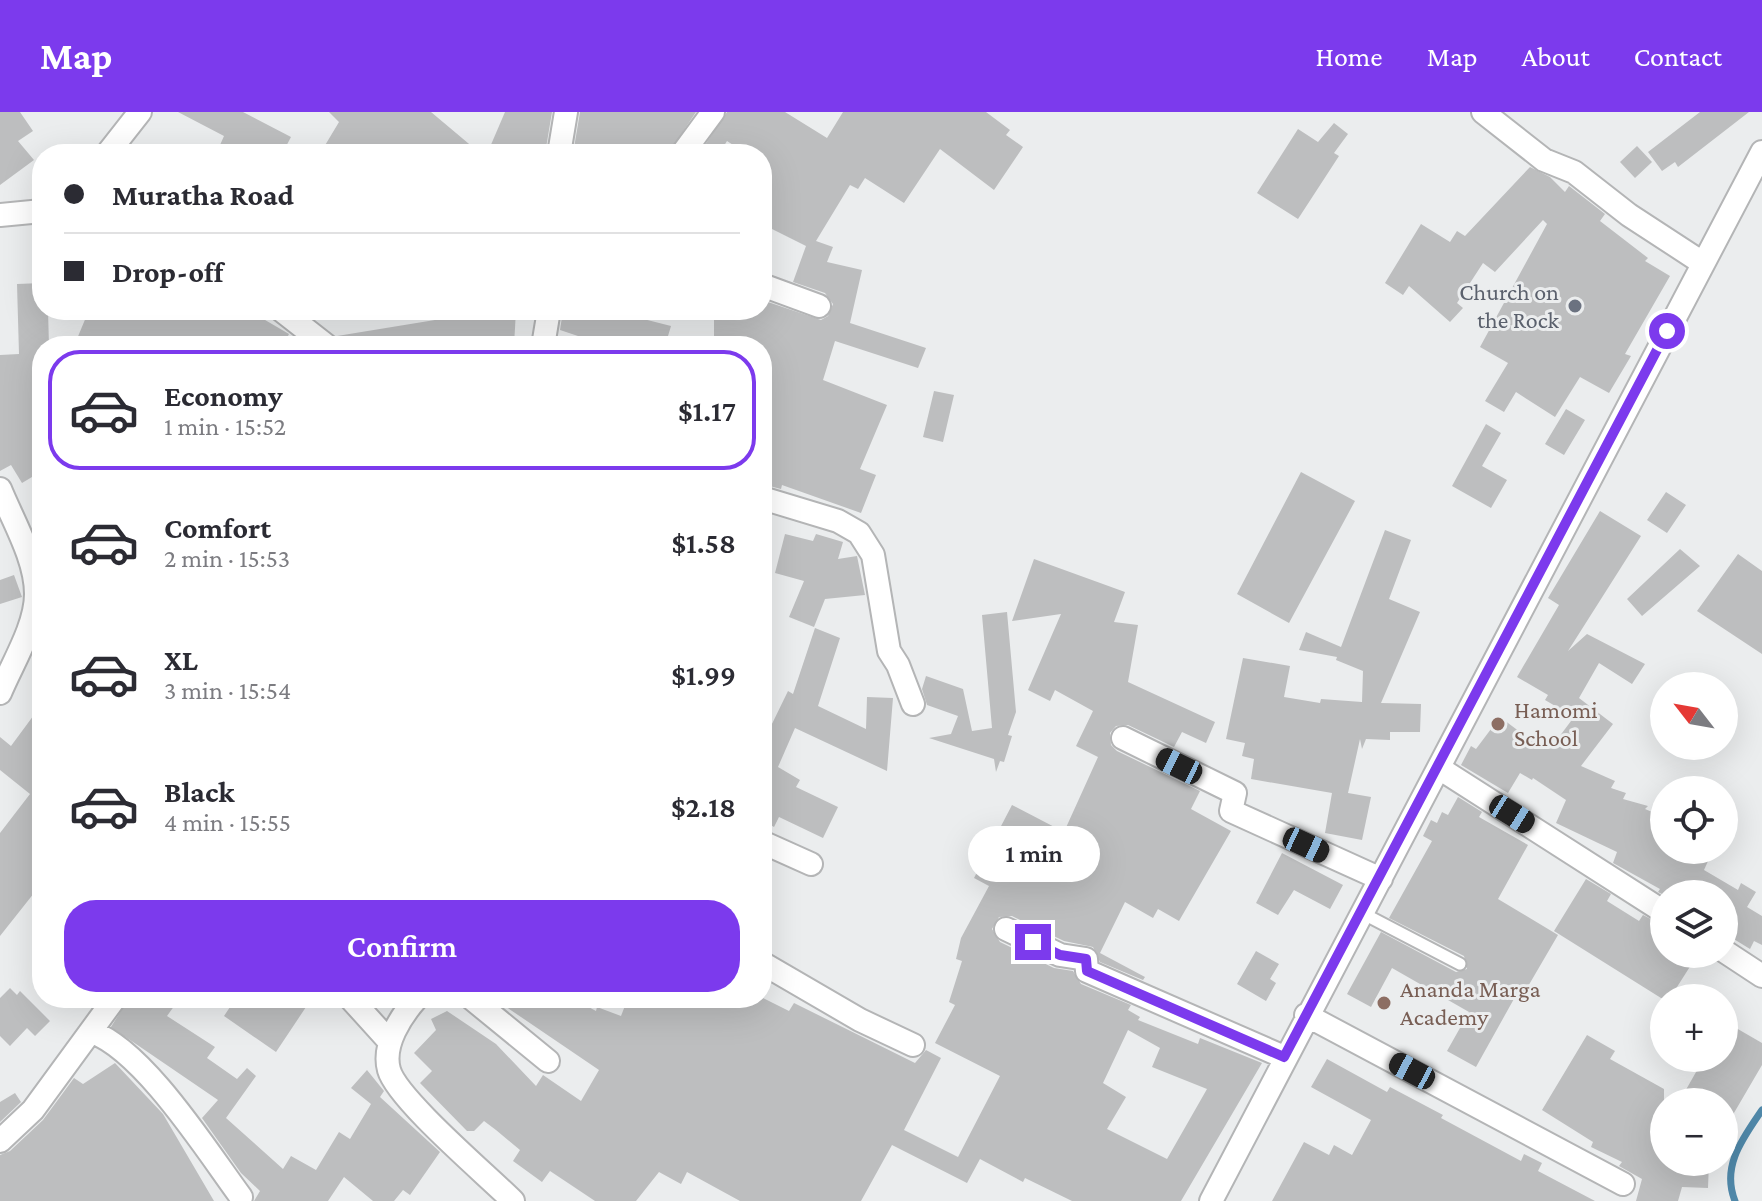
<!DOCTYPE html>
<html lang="en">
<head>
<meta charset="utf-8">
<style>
	:root { --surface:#fff; --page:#f7f7f7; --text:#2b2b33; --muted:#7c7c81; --line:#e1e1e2; --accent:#7c3aed }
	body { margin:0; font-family:"Crimson Pro",serif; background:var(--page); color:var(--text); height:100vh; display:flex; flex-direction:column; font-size:30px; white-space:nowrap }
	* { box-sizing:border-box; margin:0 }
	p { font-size:26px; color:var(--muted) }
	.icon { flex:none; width:44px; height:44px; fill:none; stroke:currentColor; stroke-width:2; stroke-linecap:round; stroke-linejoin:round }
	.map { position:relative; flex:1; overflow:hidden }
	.side { position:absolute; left:32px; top:224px; width:740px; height:672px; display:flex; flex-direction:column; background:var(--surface); border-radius:32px; box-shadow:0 8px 32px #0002 }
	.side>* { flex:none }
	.top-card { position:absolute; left:32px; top:32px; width:740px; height:176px; border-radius:32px; box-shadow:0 8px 32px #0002; display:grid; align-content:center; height:176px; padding:0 32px; background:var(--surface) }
	.needle { width:52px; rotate:301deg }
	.controls { position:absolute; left:1650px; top:560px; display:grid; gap:16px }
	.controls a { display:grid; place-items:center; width:88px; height:88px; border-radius:50%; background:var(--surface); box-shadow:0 8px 32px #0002; font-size:40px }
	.end { position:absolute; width:36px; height:36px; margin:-18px; border:10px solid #7c3aed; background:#fff; box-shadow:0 0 0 4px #fff }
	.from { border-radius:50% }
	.bubble { position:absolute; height:56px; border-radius:28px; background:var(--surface); box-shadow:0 8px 32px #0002; font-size:26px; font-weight:600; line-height:56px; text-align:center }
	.car { position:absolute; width:24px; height:48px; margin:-24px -12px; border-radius:10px; box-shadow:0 0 6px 2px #0007; background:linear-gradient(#222 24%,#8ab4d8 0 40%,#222 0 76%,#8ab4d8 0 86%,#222 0) }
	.top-card b { display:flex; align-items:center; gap:28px; height:76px; font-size:30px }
	.top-card b+b { border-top:2px solid var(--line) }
	.top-card i { width:20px; height:20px; background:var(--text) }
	ul { padding:14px 0 0; list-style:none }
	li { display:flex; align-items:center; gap:24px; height:120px; margin:0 16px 12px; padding:0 16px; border:4px solid transparent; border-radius:32px }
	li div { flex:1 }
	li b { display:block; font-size:30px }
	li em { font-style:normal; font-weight:600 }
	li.current { border-color:var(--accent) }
	li>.icon { width:72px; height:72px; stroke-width:1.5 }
	.primary-button { display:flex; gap:16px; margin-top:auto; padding:16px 32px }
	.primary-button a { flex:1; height:92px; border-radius:32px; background:var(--accent); color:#fff; font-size:32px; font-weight:600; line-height:92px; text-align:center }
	header { display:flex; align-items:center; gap:48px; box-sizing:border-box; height:112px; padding:0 40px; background:var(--accent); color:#fff }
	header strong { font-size:38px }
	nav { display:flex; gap:44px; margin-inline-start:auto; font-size:28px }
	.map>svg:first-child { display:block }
</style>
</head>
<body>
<header>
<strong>Map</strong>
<nav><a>Home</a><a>Map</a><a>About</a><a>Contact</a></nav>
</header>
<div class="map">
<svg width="1762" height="1089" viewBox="0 0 1762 1089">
	<rect width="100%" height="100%" fill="#ebedee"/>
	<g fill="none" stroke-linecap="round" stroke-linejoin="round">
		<!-- stream -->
		<path stroke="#5088a9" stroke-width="7" d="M1735,1089C1721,1054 1743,1026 1762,998"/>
	</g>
	<!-- building -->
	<path fill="#bdbebf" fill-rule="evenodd" d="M0,0H20L33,19L18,29L34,48L0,73Z
		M178,0H243L291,25L282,42H216L224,24Z
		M329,0H431L481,42H336L324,35L339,10Z
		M505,0H552L545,42H487Z
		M580,0H696L668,42H573Z
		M727,0H785L827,26L843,0H986L1010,18L1006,23L1023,35L994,78L940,37L904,91L865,66L858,77L850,73L816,129L833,135L827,150L862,158L850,211L926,236L918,256L835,229L823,268L887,293L860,357L876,363L861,401L782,373L781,377L762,372V288L770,267L762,264V234H714V198H762V188L821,208L828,204L833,192L825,181L793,170L806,134L762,112V42H747L727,29L719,42H699Z
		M1700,0H1749L1678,55L1675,50L1662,59L1648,40Z
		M1334,11L1348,22L1334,41L1339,44L1298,107L1257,81L1298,17L1318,30Z
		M1637,34L1652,50L1635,66L1620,50Z
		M1530,55L1550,65L1565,80L1569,74L1605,102L1600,109L1648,146L1645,149L1670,164L1625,242L1631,244L1609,281L1580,265L1555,305L1516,280L1504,300L1485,289L1508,251L1480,235L1547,112L1543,108L1495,160L1483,151L1457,191L1463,196L1450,210L1409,174L1403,183L1385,171L1421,112L1450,130L1457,119L1465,124Z
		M42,171V198H48L49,234H42V359L22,371L11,353L0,359V243L19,242L17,172Z
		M89,198H248L289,222L283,234H74Z
		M496,198H516L514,234H341L337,224Z
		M563,198H608L671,214L665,234H650L615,225L612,234H608L560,218Z
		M934,279L954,283L943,330L923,325Z
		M1566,297L1585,308L1564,343L1545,332Z
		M1486,312L1501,321L1482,354L1507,368L1491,396L1452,374Z
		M1301,360L1355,389L1289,511L1237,482Z
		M1666,380L1686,393L1667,421L1647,408Z
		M1600,399L1641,424L1568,539L1587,522L1645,552L1632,572L1599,551L1579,586L1613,612L1581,654L1615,669L1611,676L1626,681L1623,687L1648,694L1645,697L1664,705V738H1713L1704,758L1738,778L1741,771L1756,780L1747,795L1762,804V833L1754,829L1750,837L1724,821V782L1664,783L1658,780L1660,777L1613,751L1617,740L1556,711L1566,688L1533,666L1532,668L1520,661L1508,681L1461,653L1471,634L1476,637L1500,605L1540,635L1543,632L1550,637L1574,605L1545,588L1548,583L1517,565L1559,493L1548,486Z
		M1385,418L1411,428L1389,487L1420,500L1381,591L1421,592L1420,620H1390V628L1366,627L1362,637L1360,627L1348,681L1371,685L1362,728L1325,721L1332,681L1251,667L1254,647L1242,644L1245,631L1226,627L1243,546L1290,554L1284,585L1320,591L1321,587L1362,590L1363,559L1336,548L1337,545L1299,538L1306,520L1341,535Z
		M785,422L813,429L816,422L843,430L838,447L857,444L865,483L825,487L814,515L789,505L804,469L775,461Z
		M1680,437L1700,454L1642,504L1627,487Z
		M1738,442L1762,459V542L1697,499Z
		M1034,447L1125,480L1114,510L1138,513L1128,570L1215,610L1206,631L1182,620L1174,635L1128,613L1116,614L1110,621L1111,633L1117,639L1200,679L1191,697L1231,719L1179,809L1158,797L1153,806L1125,790L1100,841L1145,865L1143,868L1100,850L1093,835L1064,829L1012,804L999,805L992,817L1000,830L1054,856L1073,859L1081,872L1131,893L1128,898L1140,905L1138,908L1198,932L1200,926L1262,951L1181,1089H1072L1025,1066L1023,1070L980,1047L967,1071L892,1033L861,1089H740L687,1060L681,1072L659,1060L636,1089H595L550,1059L542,1070L513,1049L520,1038L496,1018L484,1009L474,1019H467L420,971L432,959L414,941L436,918L431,907L447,899L496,932L536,974L543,963L581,989L599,958L493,886H572L596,899L597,895L621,904L628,886H763L789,899L794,891L915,951L926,938L941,946L904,1018L958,1045L1000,964L935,931L955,893L949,890L962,849L956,847L961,826L989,774L974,766L1012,693L1064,720L1098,645L1076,634L1093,599L1055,578L1050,589L1028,578L1061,502L1012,509ZM1128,918L1160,936L1152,955L1207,977L1167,1047L1107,1017L1126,985L1103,971Z
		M14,463L22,485L0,492V468Z
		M1007,500L1016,600L1008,623L1012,624L1004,650L1000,649L996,660L994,647L929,626L951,622L958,604L927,593L922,577L926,564L963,577L972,619L992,616L982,503Z
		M815,516L840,526L818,594L866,617L867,585L893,586L887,659L795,616L778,655L800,668L796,675L838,695L823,726L779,705L774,715L762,708V612L770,616L788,579L793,582Z
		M42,592V771L0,824V721L30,682L0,658V625L11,634Z
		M1458,685L1482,700L1479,705L1528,733L1498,787L1558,823L1520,888L1515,885L1476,955L1447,939L1469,900L1392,856L1371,895L1347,882L1381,820L1456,860L1467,857L1464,844L1389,806L1432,729L1423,724L1431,708L1437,711L1442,700L1448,703Z
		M1282,741L1343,773L1330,797L1294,778L1278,803L1256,791Z
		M1586,767L1611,782L1607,789L1639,809L1643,803L1664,814V842H1698L1670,886H1661L1554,819Z
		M1256,839L1279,852L1270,867L1276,871L1266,889L1237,872Z
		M10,876L17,883L20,879L50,909L35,924L27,916L10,934L0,924V886Z
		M129,886H180L167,904L215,935L207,946L237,967L247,956L256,964L226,1006L283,1057L291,1044L316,1058L339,1020L350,1027L371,992L351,976L367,958L384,979L380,985L440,1040L410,1083L403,1078L394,1089H373L344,1065L328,1089H254L260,1079L241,1061L202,1006L218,988L111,915Z
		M236,886H312L276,940L224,904Z
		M1724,909L1762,931V953L1724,1018V990H1679L1704,946H1724Z
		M1587,923L1615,939L1610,947L1664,977V1050H1709L1708,1076L1682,1075L1678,1089H1636L1642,1067L1619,1054L1622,1050L1591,1035L1593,1030L1542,998Z
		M1327,947L1387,980L1390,975L1443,1003L1441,1006L1521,1049L1524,1042L1542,1051L1538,1059L1595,1089H1272L1304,1030L1329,1043L1334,1033L1352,1043L1371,1008L1311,975Z
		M115,951L163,1002L214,1089H0V1043L10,1039L43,1008L74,966L83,972Z
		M15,981L21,990L0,1010V990Z"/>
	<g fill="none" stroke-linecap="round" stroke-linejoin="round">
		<defs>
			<path id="lane" d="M1362,801L1460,852"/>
			<path id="street" d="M1483,0L1544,48L1574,60L1629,103L1701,150
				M107,42L140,0
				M559,42L566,0
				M682,42L713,0
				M0,103L42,99
				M762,173L819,194
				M281,198L327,234
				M543,234L549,198
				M0,377C13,409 36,447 36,482C36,514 12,552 0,581
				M762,386L838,409L859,421L873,443L889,539L898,553L913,592
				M1123,626L1235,681L1231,699L1381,767
				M1439,656L1664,800
				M762,730L811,752
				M1006,817L1060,843L1086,847L1087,859L1284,945
				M1724,839L1762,864
				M762,851L860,908L913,933
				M350,886L389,929
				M417,886C401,904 382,933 389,958C397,987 487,1063 513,1089
				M471,886L548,949
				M1306,903L1623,1072
				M92,920C144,939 207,1039 241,1085
				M0,1029L33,998L115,886
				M1211,1089L1762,40"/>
		</defs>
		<!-- lane casing -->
		<use href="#lane" stroke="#b4b5b6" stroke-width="15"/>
		<!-- street casing -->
		<use href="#street" stroke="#b4b5b6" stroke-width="26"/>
		<!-- lane -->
		<use href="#lane" stroke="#fff" stroke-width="11"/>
		<!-- street -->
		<use href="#street" stroke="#fff" stroke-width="22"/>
	</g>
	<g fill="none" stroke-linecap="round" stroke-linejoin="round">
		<!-- route -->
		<path stroke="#7c3aed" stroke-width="10" d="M1033,830L1060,843L1086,847L1087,859L1284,945L1667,219"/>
	</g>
	<!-- markers -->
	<circle fill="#6b7280" stroke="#ebedee" stroke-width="3" cx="1575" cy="194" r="8"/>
	<g fill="#8d6e63" stroke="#ebedee" stroke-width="3">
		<circle cx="1498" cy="612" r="8"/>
		<circle cx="1384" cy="891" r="8"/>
	</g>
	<g text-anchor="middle" stroke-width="6" stroke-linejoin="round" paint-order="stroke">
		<!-- worship labels -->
		<g font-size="24" fill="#5b616d" stroke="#ebedee" text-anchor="end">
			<text x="1559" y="188">Church on<tspan x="1559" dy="28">the Rock</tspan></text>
		</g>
		<!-- education labels -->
		<g font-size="24" fill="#785e54" stroke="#ebedee" text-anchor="start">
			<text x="1514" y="606">Hamomi<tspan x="1514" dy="28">School</tspan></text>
			<text x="1400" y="885">Ananda Marga<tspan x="1400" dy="28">Academy</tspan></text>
		</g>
	</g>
</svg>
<div class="controls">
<a><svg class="needle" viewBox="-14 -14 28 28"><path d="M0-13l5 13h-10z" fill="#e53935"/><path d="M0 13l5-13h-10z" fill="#7c7c81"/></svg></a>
<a><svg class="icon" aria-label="locate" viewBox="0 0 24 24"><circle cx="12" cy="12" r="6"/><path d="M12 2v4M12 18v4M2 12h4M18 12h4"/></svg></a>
<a><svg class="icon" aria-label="layers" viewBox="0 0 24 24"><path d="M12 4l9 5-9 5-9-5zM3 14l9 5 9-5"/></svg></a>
<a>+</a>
<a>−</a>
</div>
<i class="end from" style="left:1667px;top:219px"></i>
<i class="end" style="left:1033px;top:830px"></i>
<div class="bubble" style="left:968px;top:714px;width:132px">1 min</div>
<i class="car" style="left:1179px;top:654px;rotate:296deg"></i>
<i class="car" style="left:1512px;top:702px;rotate:122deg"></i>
<i class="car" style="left:1306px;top:733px;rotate:115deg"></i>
<i class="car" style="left:1412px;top:959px;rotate:298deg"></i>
<div class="top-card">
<b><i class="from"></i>Muratha Road</b>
<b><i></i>Drop-off</b>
</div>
<section class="side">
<ul>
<li class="current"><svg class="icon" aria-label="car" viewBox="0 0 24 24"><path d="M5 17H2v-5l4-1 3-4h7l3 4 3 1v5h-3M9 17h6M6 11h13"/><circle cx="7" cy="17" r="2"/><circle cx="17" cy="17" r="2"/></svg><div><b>Economy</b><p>1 min · 15:52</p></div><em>$1.17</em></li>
<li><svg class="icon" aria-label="car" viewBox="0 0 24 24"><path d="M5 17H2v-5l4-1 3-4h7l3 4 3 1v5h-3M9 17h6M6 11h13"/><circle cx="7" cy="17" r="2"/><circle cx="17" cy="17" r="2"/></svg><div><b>Comfort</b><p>2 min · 15:53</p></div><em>$1.58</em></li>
<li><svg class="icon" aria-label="car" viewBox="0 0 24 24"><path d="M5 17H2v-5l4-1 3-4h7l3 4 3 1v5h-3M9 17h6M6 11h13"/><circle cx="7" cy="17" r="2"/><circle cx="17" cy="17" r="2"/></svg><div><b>XL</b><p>3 min · 15:54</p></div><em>$1.99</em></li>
<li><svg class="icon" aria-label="car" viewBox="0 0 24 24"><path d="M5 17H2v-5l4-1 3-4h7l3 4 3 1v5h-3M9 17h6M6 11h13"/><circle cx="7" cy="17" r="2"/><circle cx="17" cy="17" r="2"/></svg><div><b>Black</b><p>4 min · 15:55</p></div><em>$2.18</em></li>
</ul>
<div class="primary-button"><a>Confirm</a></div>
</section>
</div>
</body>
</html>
